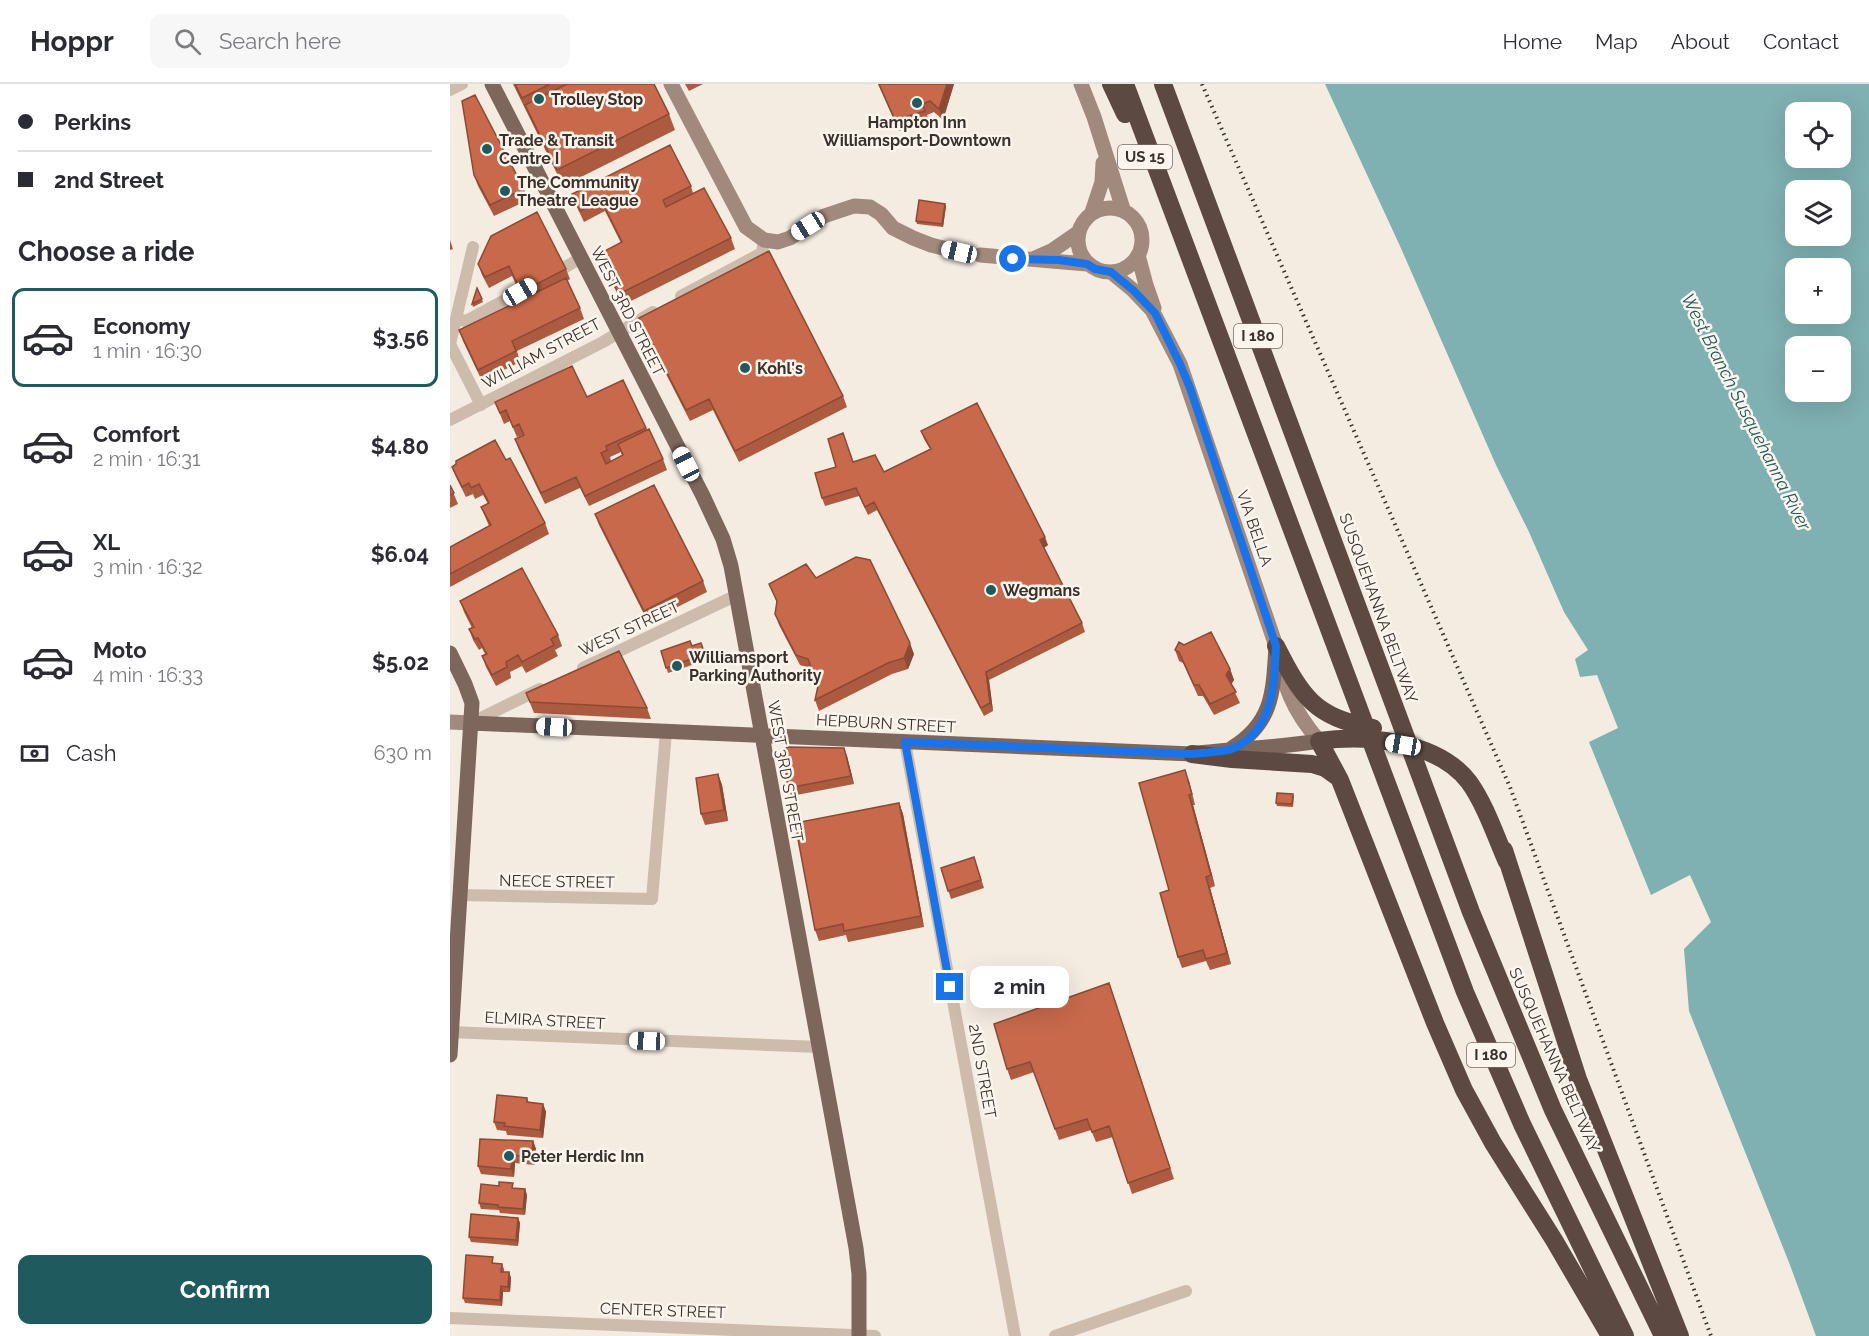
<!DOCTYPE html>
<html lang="en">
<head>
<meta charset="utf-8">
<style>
	:root { --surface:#fff; --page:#f7f7f7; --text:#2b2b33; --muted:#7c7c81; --line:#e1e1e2; --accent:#1f5a5e }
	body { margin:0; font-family:Raleway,sans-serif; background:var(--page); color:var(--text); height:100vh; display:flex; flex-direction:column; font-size:22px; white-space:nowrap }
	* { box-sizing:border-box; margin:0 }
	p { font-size:20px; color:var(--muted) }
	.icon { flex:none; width:33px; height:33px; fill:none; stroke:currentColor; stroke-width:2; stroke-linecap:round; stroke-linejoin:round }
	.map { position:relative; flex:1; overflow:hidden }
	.details { display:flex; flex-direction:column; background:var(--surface); width:450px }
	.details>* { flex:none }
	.hud { display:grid; align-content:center; height:132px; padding:0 18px; background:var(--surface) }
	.buttons { position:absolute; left:1335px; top:18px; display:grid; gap:12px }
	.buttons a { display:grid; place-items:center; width:66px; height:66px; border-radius:12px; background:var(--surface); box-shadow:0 6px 24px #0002; font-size:30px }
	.end { position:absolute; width:27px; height:27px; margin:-14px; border:8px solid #1a73e8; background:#fff; box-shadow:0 0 0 3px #fff }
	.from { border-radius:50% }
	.bubble { position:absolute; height:42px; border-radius:12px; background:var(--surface); box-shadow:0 6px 24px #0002; font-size:20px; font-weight:700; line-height:42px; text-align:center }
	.car { position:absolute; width:18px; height:36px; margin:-18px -9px; border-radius:8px; box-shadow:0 0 4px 2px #0007; background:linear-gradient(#fff 24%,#345 0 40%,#fff 0 76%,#345 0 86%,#fff 0) }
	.hud b { display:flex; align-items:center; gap:21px; height:57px; font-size:22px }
	.hud b+b { border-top:2px solid var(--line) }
	.hud i { width:15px; height:15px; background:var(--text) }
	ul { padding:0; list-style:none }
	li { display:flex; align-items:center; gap:18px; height:99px; margin:0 12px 9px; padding:0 6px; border:3px solid transparent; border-radius:12px }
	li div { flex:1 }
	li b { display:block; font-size:22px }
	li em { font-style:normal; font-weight:700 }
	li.current { border-color:var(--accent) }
	li>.icon { width:54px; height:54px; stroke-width:1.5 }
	h2 { padding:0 18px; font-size:27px; line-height:72px }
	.pay { display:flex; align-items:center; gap:15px; height:66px; padding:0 18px; font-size:22px }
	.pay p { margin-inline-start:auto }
	.primary-button { display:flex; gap:12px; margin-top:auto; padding:12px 18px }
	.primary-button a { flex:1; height:69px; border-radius:12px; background:var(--accent); color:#fff; font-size:24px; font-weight:700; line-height:69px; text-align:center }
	header { display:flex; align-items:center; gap:36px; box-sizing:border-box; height:84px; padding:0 30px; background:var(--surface); border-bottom:2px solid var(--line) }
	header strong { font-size:28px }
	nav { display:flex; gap:33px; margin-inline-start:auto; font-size:21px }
	.search { width:420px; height:54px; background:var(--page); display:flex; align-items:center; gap:15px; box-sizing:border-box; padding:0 21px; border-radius:12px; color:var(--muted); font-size:22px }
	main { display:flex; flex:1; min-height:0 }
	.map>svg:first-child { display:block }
</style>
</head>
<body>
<header>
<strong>Hoppr</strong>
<div class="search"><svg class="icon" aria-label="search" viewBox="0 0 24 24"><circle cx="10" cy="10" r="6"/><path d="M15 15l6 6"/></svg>Search here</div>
<nav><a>Home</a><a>Map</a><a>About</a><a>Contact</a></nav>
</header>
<main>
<section class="details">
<div class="hud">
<b><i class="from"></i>Perkins</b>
<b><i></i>2nd Street</b>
</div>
<h2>Choose a ride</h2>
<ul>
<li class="current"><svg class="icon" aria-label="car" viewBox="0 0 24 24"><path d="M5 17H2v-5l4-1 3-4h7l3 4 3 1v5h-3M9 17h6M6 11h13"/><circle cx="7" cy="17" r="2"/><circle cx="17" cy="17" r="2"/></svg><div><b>Economy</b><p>1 min · 16:30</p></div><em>$3.56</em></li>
<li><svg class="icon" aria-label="car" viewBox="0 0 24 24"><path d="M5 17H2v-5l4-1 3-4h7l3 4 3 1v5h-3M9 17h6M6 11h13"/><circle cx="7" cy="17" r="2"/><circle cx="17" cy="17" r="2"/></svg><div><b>Comfort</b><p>2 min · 16:31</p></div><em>$4.80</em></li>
<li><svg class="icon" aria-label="car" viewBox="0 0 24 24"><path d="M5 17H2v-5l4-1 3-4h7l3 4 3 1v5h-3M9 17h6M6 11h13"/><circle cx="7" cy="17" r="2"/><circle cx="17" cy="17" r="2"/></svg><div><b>XL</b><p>3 min · 16:32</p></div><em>$6.04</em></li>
<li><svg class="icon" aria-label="car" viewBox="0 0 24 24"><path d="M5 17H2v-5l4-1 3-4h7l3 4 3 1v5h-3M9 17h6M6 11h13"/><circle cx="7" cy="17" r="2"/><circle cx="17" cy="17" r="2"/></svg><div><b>Moto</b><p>4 min · 16:33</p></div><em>$5.02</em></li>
</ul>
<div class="pay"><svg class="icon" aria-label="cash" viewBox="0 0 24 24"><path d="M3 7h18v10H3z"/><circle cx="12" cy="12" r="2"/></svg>Cash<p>630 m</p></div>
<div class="primary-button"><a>Confirm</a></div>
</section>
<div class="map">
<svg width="1419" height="1252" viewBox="0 0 1419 1252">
	<rect width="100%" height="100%" fill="#f4ebe1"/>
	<!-- water -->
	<path fill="#7fb0b2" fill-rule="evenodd" d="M875,0H1419V1252H1366L1340,1181L1239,927L1234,865L1261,838L1240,791L1201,811L1139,658L1168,644L1147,591L1130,593L1125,575L1138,566L1114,528L1079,448L1046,381L950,162ZM1346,28H1390V74H1346ZM1346,106H1390V152H1346ZM1346,184H1390V230H1346ZM1346,262H1390V308H1346Z"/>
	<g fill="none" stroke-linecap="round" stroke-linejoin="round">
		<!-- street -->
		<path stroke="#cdbbac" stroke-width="12" d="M0,6L12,0
			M23,163L0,260L31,321
			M103,190L131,174
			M231,212L310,170L312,168L314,156
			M6,235L16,237L83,201
			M0,336L153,258L203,228
			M133,584L287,511
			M21,639L90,605
			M455,658L565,1252
			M11,811L202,815L216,648
			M0,948L368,963
			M0,1234L425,1252
			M605,1252L736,1207"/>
		<!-- secondary -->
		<path stroke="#a18a7d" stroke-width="15" d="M221,0L296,143L314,156L328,158L340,154L374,132L404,122L420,123L431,130L443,144L463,154L481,161L509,168
			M631,0L644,33L673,125
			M628 156a32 32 0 1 1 64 0a32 32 0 1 1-64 0Z
			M642,128L652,98L653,79
			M530,171L637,180
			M688,171L696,201L704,224
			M585,174L603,166L629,148
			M661,188L683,206L702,226L730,280L826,562C835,604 841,624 869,657
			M0,638L21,639"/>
		<!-- primary -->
		<path stroke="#7d675c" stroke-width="15" d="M42,0L253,412L273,455L281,482L406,1164L409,1190V1252
			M0,569L15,600L22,619L0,971
			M21,639L742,670C785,664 827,664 869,657
			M782,664C824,638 823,607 826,562"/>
		<!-- highway -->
		<path stroke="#5c4a42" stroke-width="18" d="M661,0L675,30
			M675,0L1015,908L1072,1040L1175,1252
			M713,0L1021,828L1103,1026L1213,1252
			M826,562C852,613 864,633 923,644
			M742,670L782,675L862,680L875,684L889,694
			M1054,766L1128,995L1230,1252
			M1057,778C1046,753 1035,720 1019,698C988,657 916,650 869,657L890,696L985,939L1014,1006L1043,1059L1104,1156L1160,1252"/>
		<!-- rail -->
		<path stroke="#3b302b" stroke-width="4" stroke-dasharray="1.5 4.5" stroke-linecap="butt" d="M752,0L1060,703L1261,1252"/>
	</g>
	<!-- wall -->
	<path fill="#ac5a40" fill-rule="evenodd" d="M63,0H204L219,30L225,46L113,102Z
		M235,0H253L239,7Z
		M428,0H504L493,36L484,28L477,31L479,38L449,47Z
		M24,91L74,105L78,116L44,132L28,102Z
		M241,102L243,109L281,154L285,165L173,221L153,181L149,170L171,159L155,127L134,138L126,121L122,110Z
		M495,120L496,122L493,143L467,140L466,137Z
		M0,156L3,165L0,166Z
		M28,180L116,185L120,195L117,197L130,224L134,235L67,267L70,278L32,297L13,257L9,246L73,215L62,192L39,204L32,191Z
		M27,204L33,218L23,223L22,220Z
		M189,234L393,312L397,323L289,378L263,326L240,337L193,245Z
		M173,296L197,346L213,375L217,386L139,422L130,404L95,420L69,366L65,355L74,351H73L67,353L60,337L54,340L45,318L137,313ZM171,368L172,372L161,377L160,373Z
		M471,347L598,461L594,464L632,539L635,548L539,596L543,627L534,632L427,426L418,431L409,412L375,422L372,414L386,383L403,378L434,388L480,365L474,355Z
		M56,376L95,439L99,450L0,503V463L39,442L31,423L38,420L33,411L25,415L23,410L16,413L6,393L2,383Z
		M0,401L8,420L0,424Z
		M145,430L253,497L257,508L198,538L149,441Z
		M366,494L464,570L458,585L442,590L369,627L365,616L368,602L362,585L350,581L329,541L325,530L327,519L319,500Z
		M10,517L108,551L112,562L105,566L108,572L76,589L72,582L60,588L61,594L46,602L36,583L32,572L35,570L32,564L29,566L23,556L19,545L22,544L14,528Z
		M251,559L257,576L218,589L211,567L242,562Z
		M734,561L780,585L784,596L781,600L790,619L764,631L753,612H748L733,579L729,577L725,566Z
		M76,609L197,624L201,635L84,629Z
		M397,672L404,700L341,712L338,704Z
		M268,690L272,701L278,737L255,741L251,730Z
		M739,697L745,721H743L765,802L760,804L781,880L760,886L756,877L732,884L728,873L719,806Z
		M843,710L844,713L843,723L827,722L826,719Z
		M449,719L453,730L474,843L398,858L396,851L369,857L365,846Z
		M524,773L534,804L501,815L491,784Z
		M663,910L724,1095L682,1110L663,1053L646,1058L641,1046L609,1056L584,988L561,996L557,985Z
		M77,1014L79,1019L93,1020L96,1028L93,1054L57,1051L56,1047L47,1046L44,1038Z
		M83,1057L86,1065L85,1081L65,1079L64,1093L31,1090L28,1082Z
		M64,1105H75L77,1111L75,1131L50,1129L49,1126L31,1125L29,1119Z
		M68,1134L70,1139L68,1162L21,1158L19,1153Z
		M45,1179L52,1180L54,1185V1188H59L61,1194L60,1208H53L52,1222L15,1219L13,1214Z"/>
	<!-- shaded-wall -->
	<path fill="#8c4a34" d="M497,0H504L493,36L489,25Z
		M495,120L496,122L493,143L492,140Z
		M595,453L598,461L593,464L590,456Z
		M460,559L464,570L458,585L454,574Z
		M780,585L784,596L780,602L776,591Z
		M536,588L539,596L543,627L540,619Z
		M394,664L397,672L404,700L401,692Z
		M735,686L739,697L745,721L742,710Z
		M268,690L272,701L278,737L274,726Z
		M739,711L743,721L765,802L761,791Z
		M449,719L453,730L474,843L471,832Z
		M756,793L760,804L781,880L777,869Z
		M93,1020L96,1028L93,1054L90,1046Z
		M83,1057L86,1065L85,1081L82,1073Z
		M62,1071L65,1079L64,1093L61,1085Z
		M75,1105L77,1111L75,1131L73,1125Z
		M68,1134L70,1139L68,1162L66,1156Z
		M59,1188L61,1194L60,1208L58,1203Z
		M51,1202L53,1208L52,1222L50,1216Z"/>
	<!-- building -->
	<path fill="#c8694b" stroke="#8c4a34" stroke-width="1.5" d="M65,0H100L72,14Z
		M117,0H204L219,30L107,86L75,21Z
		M429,0H497L489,25L480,17L473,20L475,27L445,36Z
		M25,11L74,105L40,121L24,91L12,17Z
		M220,61L241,102L213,116L216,123L254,104L281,154L169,210L149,170L172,158L151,116L130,127L122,110Z
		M469,116L495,120L492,140L466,137Z
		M87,128L116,185L71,208L59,182L35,193L28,180L41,152Z
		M319,167L393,312L285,367L259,315L236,326L189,234Z
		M116,194L130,224L62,257L66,267L28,286L9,246Z
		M27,204L32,215L22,220Z
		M122,282L137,313L173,296L196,344L156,362L157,366L151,369L156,380L173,371L168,360L199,345L213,375L135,412L126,393L91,409L65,355L74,351L69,340L63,343L56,326L50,329L45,318Z
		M527,319L595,453L590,456L632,539L536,588L540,619L531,624L424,418L415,423L406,404L372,414L365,389L386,383L378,355L393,349L403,378L425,371L434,388L481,365L471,347Z
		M45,356L56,376L60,374L95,439L0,490V463L41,441L31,423L39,419L29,400L21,404L19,399L12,403L2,383L6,380V377Z
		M0,401L4,409L0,411Z
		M204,401L253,497L194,527L145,430Z
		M406,473L420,476L460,559L454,574L438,579L365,616L368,602L358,575L346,571L325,530L327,517L319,500L356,480L366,494Z
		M72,484L108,551L101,555L104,561L72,578L68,571L56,578L57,583L42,591L32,572L37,570L28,554L25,555L19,545L24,543L10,517Z
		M761,548L780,585L776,591L786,608L760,620L749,601H744L729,568L725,566L729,558L734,561Z
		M240,557L242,562L251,559L255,570L216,584L211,567Z
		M169,567L197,624L80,618L76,609Z
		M338,663L394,664L401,692L338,704L333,666Z
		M735,686L742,710L739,711L761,791L756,793L777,869L756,875L753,866L728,873L710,809L719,806L689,699Z
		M268,690L274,726L251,730L246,694Z
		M827,709L843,710L842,720L826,719Z
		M449,719L471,832L394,847L393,840L365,846L345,739Z
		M524,773L531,796L498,807L491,784Z
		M659,899L720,1084L678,1099L659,1042L642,1048L637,1035L605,1045L580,978L557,985L544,940Z
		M47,1011L77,1014V1018L93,1020L90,1046L54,1042L55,1039L44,1038Z
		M30,1055L83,1057L82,1073L62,1071L61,1085L28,1082Z
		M49,1098L63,1099L62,1104L75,1105L73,1125L48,1123V1121L29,1119L31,1100L49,1102Z
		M21,1130L68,1134L66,1156L19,1153Z
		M16,1171L43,1173L42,1179L52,1180L51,1188H59L58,1203L51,1202L50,1216L13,1214Z"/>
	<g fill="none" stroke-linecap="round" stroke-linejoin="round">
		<!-- route -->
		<path stroke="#1a73e8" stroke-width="8" d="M500,903L455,658L742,670C755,668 772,669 784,664C824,646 824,599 826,562L740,304L730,280L705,229L683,206L661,188L645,185L637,180L609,176L563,175"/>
	</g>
	<!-- markers -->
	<g fill="#1f5a5e" stroke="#fbf5ee" stroke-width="2">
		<circle cx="89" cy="15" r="6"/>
		<circle cx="467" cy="19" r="6"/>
		<circle cx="37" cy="65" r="6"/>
		<circle cx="55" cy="107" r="6"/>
		<circle cx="295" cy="284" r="6"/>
		<circle cx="541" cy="506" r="6"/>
		<circle cx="227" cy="582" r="6"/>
		<circle cx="59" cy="1072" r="6"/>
	</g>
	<g text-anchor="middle" stroke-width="5" stroke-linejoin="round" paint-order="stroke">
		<!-- shield labels -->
		<g fill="#fbf5ee" stroke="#756b66" stroke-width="1.5">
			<rect x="668" y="61" width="54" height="24" rx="4.5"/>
			<rect x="784" y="240" width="48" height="24" rx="4.5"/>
			<rect x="1017" y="959" width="48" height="24" rx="4.5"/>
		</g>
		<g font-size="15" font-weight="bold" fill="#3b302b">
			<text x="695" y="78">US 15</text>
			<text x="808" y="257">I 180</text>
			<text x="1041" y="976">I 180</text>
		</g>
		<!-- poi labels -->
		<g font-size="16" font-weight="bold" fill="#3b302b" stroke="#fbf5ee" text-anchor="start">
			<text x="101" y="21">Trolley Stop</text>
			<text x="467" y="44" text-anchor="middle">Hampton Inn<tspan x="467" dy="18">Williamsport-Downtown</tspan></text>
			<text x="49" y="62">Trade &amp; Transit<tspan x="49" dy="18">Centre I</tspan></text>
			<text x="67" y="104">The Community<tspan x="67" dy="18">Theatre League</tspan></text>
			<text x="307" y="290">Kohl's</text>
			<text x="553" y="512">Wegmans</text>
			<text x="239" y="579">Williamsport<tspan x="239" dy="18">Parking Authority</tspan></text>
			<text x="71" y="1078">Peter Herdic Inn</text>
		</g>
		<!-- street labels -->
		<g font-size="16" fill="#3b302b" stroke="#fbf5ee">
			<text transform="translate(178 227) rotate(63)" y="6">WEST 3RD STREET</text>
			<text transform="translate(91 269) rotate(-28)" y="6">WILLIAM STREET</text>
			<text transform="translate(805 444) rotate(71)" y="6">VIA BELLA</text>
			<text transform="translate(929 524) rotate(70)" y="6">SUSQUEHANNA BELTWAY</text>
			<text transform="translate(179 544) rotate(-25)" y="6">WEST STREET</text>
			<text transform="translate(436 639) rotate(3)" y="6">HEPBURN STREET</text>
			<text transform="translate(336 687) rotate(80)" y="6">WEST 3RD STREET</text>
			<text transform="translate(107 797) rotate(1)" y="6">NEECE STREET</text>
			<text transform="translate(95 936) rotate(3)" y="6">ELMIRA STREET</text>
			<text transform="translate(1105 976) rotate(66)" y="6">SUSQUEHANNA BELTWAY</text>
			<text transform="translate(533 987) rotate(80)" y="6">2ND STREET</text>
			<text transform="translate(213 1226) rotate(2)" y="6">CENTER STREET</text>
		</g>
		<!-- water labels -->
		<g font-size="18" font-style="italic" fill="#1f5a5e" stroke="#fbf5ee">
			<text transform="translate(1296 328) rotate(63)" y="6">West Branch Susquehanna River</text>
		</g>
	</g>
</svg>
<div class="buttons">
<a><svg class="icon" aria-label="locate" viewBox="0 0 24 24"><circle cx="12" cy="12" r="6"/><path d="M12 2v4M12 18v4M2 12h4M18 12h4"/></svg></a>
<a><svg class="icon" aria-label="layers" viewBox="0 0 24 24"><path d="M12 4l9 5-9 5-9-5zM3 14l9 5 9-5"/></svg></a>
<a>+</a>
<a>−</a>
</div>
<i class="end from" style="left:563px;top:175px"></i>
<i class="end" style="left:500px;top:903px"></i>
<div class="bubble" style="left:520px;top:882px;width:99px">2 min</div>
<i class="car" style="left:358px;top:142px;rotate:238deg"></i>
<i class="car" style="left:509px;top:168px;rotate:283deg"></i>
<i class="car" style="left:70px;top:208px;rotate:60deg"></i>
<i class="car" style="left:236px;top:380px;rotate:333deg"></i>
<i class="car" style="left:104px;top:643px;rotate:273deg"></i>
<i class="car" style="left:953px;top:661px;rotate:280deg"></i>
<i class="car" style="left:197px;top:957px;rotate:272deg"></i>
</div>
</main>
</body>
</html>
